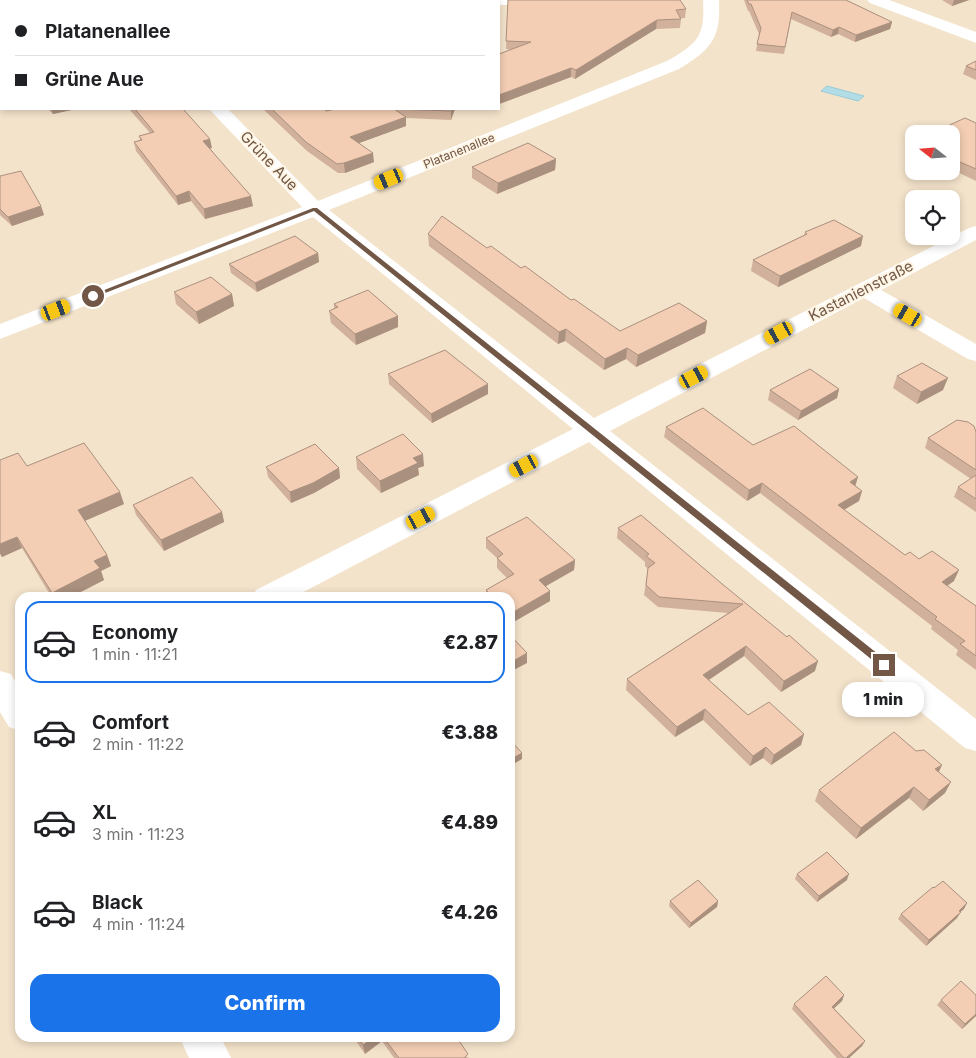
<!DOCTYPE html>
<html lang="en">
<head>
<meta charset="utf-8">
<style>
	:root { --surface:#fff; --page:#f6f6f6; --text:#202124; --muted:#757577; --line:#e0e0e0; --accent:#1a73e8 }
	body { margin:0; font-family:Inter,sans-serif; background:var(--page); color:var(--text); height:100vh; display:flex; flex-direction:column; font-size:19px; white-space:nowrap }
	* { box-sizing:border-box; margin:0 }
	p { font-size:16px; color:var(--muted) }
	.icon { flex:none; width:28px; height:28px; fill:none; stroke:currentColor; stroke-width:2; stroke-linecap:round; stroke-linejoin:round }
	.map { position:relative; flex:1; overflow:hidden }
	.side { position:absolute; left:15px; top:592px; width:500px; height:450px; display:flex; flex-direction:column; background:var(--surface); border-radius:15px; box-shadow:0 2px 8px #0003 }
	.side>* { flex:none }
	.guide { position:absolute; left:0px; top:0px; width:500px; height:110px; box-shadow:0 2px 8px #0003; display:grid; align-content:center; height:110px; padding:0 15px; background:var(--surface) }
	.needle { width:32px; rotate:287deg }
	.controls { position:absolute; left:905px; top:125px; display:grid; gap:10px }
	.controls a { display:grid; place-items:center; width:55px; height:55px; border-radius:10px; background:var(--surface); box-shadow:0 2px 8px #0003; font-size:25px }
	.end { position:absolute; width:22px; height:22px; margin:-11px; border:6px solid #725746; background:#fff; box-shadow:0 0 0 2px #fff }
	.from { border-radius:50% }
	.bubble { position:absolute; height:35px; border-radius:15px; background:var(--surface); box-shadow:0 2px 8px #0003; font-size:16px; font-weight:800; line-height:35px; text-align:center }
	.car { position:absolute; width:15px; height:30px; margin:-15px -8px; border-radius:6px; box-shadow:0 0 4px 1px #0007; background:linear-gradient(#f5c518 24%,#345 0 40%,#f5c518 0 76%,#345 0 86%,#f5c518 0) }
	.guide b { display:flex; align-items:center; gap:18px; height:48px; font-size:19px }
	.guide b+b { border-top:1px solid var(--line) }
	.guide i { width:12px; height:12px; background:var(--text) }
	ul { padding:9px 0 0; list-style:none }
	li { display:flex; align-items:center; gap:15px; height:82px; margin:0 10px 8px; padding:0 5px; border:2px solid transparent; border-radius:15px }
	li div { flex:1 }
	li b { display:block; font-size:19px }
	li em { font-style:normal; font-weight:800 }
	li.current { border-color:var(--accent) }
	li>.icon { width:45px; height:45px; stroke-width:1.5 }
	.button { display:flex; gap:10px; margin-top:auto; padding:10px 15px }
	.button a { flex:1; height:58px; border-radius:15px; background:var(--accent); color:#fff; font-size:20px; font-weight:800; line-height:58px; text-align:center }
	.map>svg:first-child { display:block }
</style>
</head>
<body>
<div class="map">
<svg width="976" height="1058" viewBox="0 0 976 1058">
	<rect width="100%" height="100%" fill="#fdf1dd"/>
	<!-- residential -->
	<path fill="#f4e3cb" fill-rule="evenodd" d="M0,0H976V1058H0ZM1,1H499V109H1ZM914,134H951V171H914ZM914,199H951V236H914ZM20,598H510V1038H20Z"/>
	<!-- water -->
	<path fill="#b2dde6" stroke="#98ccd8" d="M827,86L864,96L858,101L821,91Z"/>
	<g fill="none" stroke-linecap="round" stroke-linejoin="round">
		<!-- minor -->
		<path fill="#fff" fill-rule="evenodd" d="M103,0H119L120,1H104Z
			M703,0H719C721,39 711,49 679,69L329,210L594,418L969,228L976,226V240L881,290L976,344V361L968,359L864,298L610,431L976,719V751L965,748L589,442L292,598H252L256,590L573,429L313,217L0,339V324L302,207L209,109H228L318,201L667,61C698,43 705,37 703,0Z
			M867,0H889L976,32V43L870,3Z
			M0,671L11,674L20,690V731L9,727L0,712Z
			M180,1038H221L231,1058H189Z"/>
		<!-- tertiary -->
		<path fill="#fff" fill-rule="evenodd" d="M478,0H606L603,3L598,5H499V1Z"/>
	</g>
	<!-- wall -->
	<path fill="#d1b19b" d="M508,0L686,9L685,18H681V19L680,28L656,29L575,79L571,77L499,104V54L511,50L506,49Z
		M744,0H846L892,22L890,29L855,42L838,34L831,37L791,19L784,54L756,51L759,34L749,11H748Z
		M942,0H969L952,6Z
		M976,61V80L963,74L966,66Z
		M48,109H76L53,114Z
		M129,109H183L212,148H210L253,206L205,219L191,201L178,205L136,151L134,142L140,140L139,136L150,133Z
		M263,109H324L326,111L335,109H455L451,120L406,118V126L359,143L374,162L345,173H338L307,151Z
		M976,123V181L951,169V134Z
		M914,143V152L912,151Z
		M556,159L555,170L497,194L472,178V167Z
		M0,176L41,206L44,215L12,226L0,215Z
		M805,232L861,246L778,287L751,271L753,260L804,235Z
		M428,234L487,248L521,268L620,331L707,321L705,333L636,367L626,359L604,370L565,341L558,344L429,246Z
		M318,253L319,262L257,292L231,273L229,264Z
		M174,292L232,294L234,306L199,324L176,304Z
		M334,304L398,316V327L356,345L331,323L329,311L334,309Z
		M388,374L488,394L432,423L389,384Z
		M897,376L943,390L917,404L893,388Z
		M839,389L837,398L798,420L768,400L770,390Z
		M666,427L753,445L855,486L862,491L859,501L844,510L905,555L919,559L954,581L947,586L976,606V670L956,655L958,650L931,629L932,626L760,493L747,501L664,437Z
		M976,432V512L954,497L958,487L971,479L925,448L928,438Z
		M356,457L424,466L418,468L419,475L381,493L357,469Z
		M0,460L27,466L124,504L85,521L107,555L111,566L101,571L104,580L69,598H52L22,548L2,557L0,554Z
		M266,467L339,468L340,478L314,493L291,503L268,477Z
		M133,505L222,512L224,522L164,551L136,515Z
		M618,528L721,583L815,671L781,692L744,656L709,680L748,715L804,734L801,745L771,765L763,758L750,766L703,720L675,737L626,690L627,679L728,613L658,607L644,595L648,569L645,566V562L617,538Z
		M486,538L575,560L574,570L546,586L550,591V601L510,624V598H486V590L507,578L497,568V558L486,548Z
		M916,751L942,765L938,772L945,793L923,811L909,798L856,839L815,801L819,790Z
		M797,874L847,880L817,902L795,879Z
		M670,901H718L717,907L689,928L669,906Z
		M964,909L960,912L957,918L926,946L898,919L901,914Z
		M844,995L842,1001L834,1008L865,1041L862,1046L849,1058H837L792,1009L794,1004Z
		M976,995V1016L962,1029L937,1005L941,1000Z
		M354,1038H436L439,1041L469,1058H394L382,1041L365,1054Z"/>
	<!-- shaded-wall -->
	<path fill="#aa907e" d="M383,0H391L390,1H382Z
		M954,0H969L952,6Z
		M657,20L656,29L575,79L576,70Z
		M892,22L890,29L855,42L856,35Z
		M839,27L838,34L831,37L833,30Z
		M571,68V77L499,104V95Z
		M0,86H1V95H0Z
		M51,109H76L53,114Z
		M452,109H455L451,120V111Z
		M406,117V126L351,146L350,137Z
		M210,139L212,148L204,150L203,141Z
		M373,153L374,162L345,173L344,163Z
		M556,159L555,170L497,194L498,183Z
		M189,191L191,201L178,205L176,196Z
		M251,196L253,206L205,219L204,209Z
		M41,206L44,215L12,226L8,217Z
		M863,236L861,246L778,287L780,276Z
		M318,253L319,262L257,292L255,283Z
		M232,294L234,306L199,324L196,312Z
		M398,316V327L356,345L355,334Z
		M707,321L705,333L636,367L638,355Z
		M566,329L565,341L558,344L559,332Z
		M627,348L626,359L604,370L605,359Z
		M948,378L943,390L917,404L921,392Z
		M488,384V394L432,423L431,414Z
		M839,389L837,398L798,420L801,411Z
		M423,454L424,466L418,468L419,475L381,493L380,481L413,458Z
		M339,468L340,478L314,493L291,503L290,492Z
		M858,477L855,487L850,482Z
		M762,483L760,493L747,501L749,490Z
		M862,491L859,501L835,515L838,505Z
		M120,492L124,504L82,522L78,510Z
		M222,512L224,522L164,551L161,540Z
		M17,537L22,548L2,557L0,553V544Z
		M107,555L111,566L101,571L104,580L69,598H54L52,593L94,561Z
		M575,560L574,570L539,590V580Z
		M959,570L954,581L938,592L942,582Z
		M550,591V601L510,624V614Z
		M746,646L744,656L701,685L703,675Z
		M527,653V663L510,672V663Z
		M818,661L815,671L781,692L784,681Z
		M705,709L703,720L675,737L677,727Z
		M804,734L801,745L771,765L774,755Z
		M766,747L763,758L750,766L753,756Z
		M522,753V759L510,766V760Z
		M942,765L937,776L935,769Z
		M951,782L945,793L923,811L929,800Z
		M914,787L909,798L856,839L861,828Z
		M849,874L847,880L817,902L819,896Z
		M718,901L717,907L689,928L691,923Z
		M967,903L964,909L956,916L959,911Z
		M961,912L957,918L926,946L929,940Z
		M844,995L842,1001L830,1012L832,1007Z
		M976,1014V1016L962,1029L965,1024Z
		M374,1038H382V1041L365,1054L363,1045Z
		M865,1041L862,1046L849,1058H846Z"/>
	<!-- building -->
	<path fill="#f3ceb4" stroke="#aa907e" d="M0,0H74L75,1H1V86H0Z
		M169,0H383L382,1H168Z
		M508,0H680L686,9L676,10L681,19L657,20L576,70L571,68L499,95V54L531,42L506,41Z
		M747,0H846L892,22L856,35L839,27L833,30L792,12L785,47L757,44L761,28L751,4H749Z
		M976,61V70L966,66Z
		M135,109H183L210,139L203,141L251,196L204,209L189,191L176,196L134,142L142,140L139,136L154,132Z
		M272,109H324L326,111L335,109H452L451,111L394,109L406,117L350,137L373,153L344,163L337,164L306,142Z
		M965,118L976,123V169L951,158V134H930Z
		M528,143L556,159L498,183L472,167Z
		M21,171L41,206L8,217L0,209V176Z
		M442,216L487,248L491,246L521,268L525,266L571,300L574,299L620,331L679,303L707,321L638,355L627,348L605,359L566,329L559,332L428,234Z
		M834,220L863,236L780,276L753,260L807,234L805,232Z
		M295,236L318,253L255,283L229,264Z
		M211,277L232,294L196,312L174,292Z
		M368,290L398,316L355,334L329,311L338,307L334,304Z
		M445,350L488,384L431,414L388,374Z
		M922,363L948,378L921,392L897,376Z
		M810,369L839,389L801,411L770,390Z
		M703,408L753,445L794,426L858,477L850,482L862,491L838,505L905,555L910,552L919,559L932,551L959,570L942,582L976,606V656L960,644L965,641L935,619L937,617L762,483L749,490L666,427Z
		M957,420L968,422L974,426L976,432V470L928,438Z
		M403,434L423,454L413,458L418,463L380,481L356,457Z
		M84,443L120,492L78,510L107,555L94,561L100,568L52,593L17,537L0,544V460L18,453L27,466Z
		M315,444L339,468L313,483L290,492L266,467Z
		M976,475V499L958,487Z
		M192,477L222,512L161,540L133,505Z
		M641,515L721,583L787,637L789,635L818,661L784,681L746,646L703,675L748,715L769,702L804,734L774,755L766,747L753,756L705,709L677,727L627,679L743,604L659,597L646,585L648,568L655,563L646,556L649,554L618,528Z
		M527,517L575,560L539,580L550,591L510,614V598H491L493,597L486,590L514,574L497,558L503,554L486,538Z
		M510,635L527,653L510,663Z
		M894,732L916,751L924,750L942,765L935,769L951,782L929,800L914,787L861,828L819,790Z
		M510,740L522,753L510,760Z
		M827,852L849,874L819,896L797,874Z
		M698,880L718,901L691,923L670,901Z
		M943,881L967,903L959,911L961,912L929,940L901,914L933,887L934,888Z
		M826,976L844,995L832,1007L865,1041L846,1058H844L794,1004Z
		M961,981L976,995V1014L965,1024L941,1000Z
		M358,1038H374L363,1045Z
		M384,1038H436L439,1041L444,1038H457L468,1054L464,1058H399Z"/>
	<!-- route -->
	<path fill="#725746" d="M313,208H317L888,662V667H881L314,211L95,297L89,296Z"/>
	<g text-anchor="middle" stroke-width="4" stroke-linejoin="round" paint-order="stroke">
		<!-- far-street labels -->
		<g font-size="12" fill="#725746" stroke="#fff5e4">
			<text transform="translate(459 151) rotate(-22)" y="4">Platanenallee</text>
		</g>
		<!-- street labels -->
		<g font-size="15" fill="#725746" stroke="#fff5e4">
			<text transform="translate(269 161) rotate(46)" y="5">Grüne Aue</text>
			<text transform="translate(861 291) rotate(-27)" y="5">Kastanienstraße</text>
		</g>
	</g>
</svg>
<div class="controls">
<a><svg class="needle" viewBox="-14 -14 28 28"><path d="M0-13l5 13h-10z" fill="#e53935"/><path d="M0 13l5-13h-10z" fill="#757577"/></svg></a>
<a><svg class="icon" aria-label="locate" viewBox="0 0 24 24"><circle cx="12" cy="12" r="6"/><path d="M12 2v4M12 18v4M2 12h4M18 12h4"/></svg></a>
</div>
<i class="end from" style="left:93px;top:296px"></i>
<i class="end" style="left:884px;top:665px"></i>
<div class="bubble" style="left:842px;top:682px;width:82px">1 min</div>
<i class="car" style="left:389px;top:179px;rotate:248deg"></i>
<i class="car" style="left:56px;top:310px;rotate:69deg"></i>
<i class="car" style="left:908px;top:315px;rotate:300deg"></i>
<i class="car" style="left:779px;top:333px;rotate:242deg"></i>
<i class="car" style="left:694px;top:377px;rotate:62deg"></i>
<i class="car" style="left:524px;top:466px;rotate:243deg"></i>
<i class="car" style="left:421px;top:518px;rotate:63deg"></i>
<div class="guide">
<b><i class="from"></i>Platanenallee</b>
<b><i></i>Grüne Aue</b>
</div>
<section class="side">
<ul>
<li class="current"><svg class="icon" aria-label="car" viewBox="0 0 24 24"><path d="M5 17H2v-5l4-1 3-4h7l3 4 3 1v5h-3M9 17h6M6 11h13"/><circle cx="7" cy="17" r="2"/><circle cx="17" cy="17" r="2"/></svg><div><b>Economy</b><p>1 min · 11:21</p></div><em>€2.87</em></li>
<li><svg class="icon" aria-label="car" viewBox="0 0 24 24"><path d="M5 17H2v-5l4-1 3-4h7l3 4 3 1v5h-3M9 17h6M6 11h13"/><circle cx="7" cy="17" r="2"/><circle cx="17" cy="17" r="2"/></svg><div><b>Comfort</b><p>2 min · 11:22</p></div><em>€3.88</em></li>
<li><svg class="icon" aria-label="car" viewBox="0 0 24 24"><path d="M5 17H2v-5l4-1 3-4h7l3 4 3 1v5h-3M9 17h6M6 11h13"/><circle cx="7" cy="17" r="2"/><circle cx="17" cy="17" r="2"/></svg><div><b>XL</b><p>3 min · 11:23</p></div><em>€4.89</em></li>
<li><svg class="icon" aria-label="car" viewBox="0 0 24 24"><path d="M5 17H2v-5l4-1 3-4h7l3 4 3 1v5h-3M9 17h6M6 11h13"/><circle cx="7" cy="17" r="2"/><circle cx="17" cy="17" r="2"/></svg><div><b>Black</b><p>4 min · 11:24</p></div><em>€4.26</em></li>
</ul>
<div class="button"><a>Confirm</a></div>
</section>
</div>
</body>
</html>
